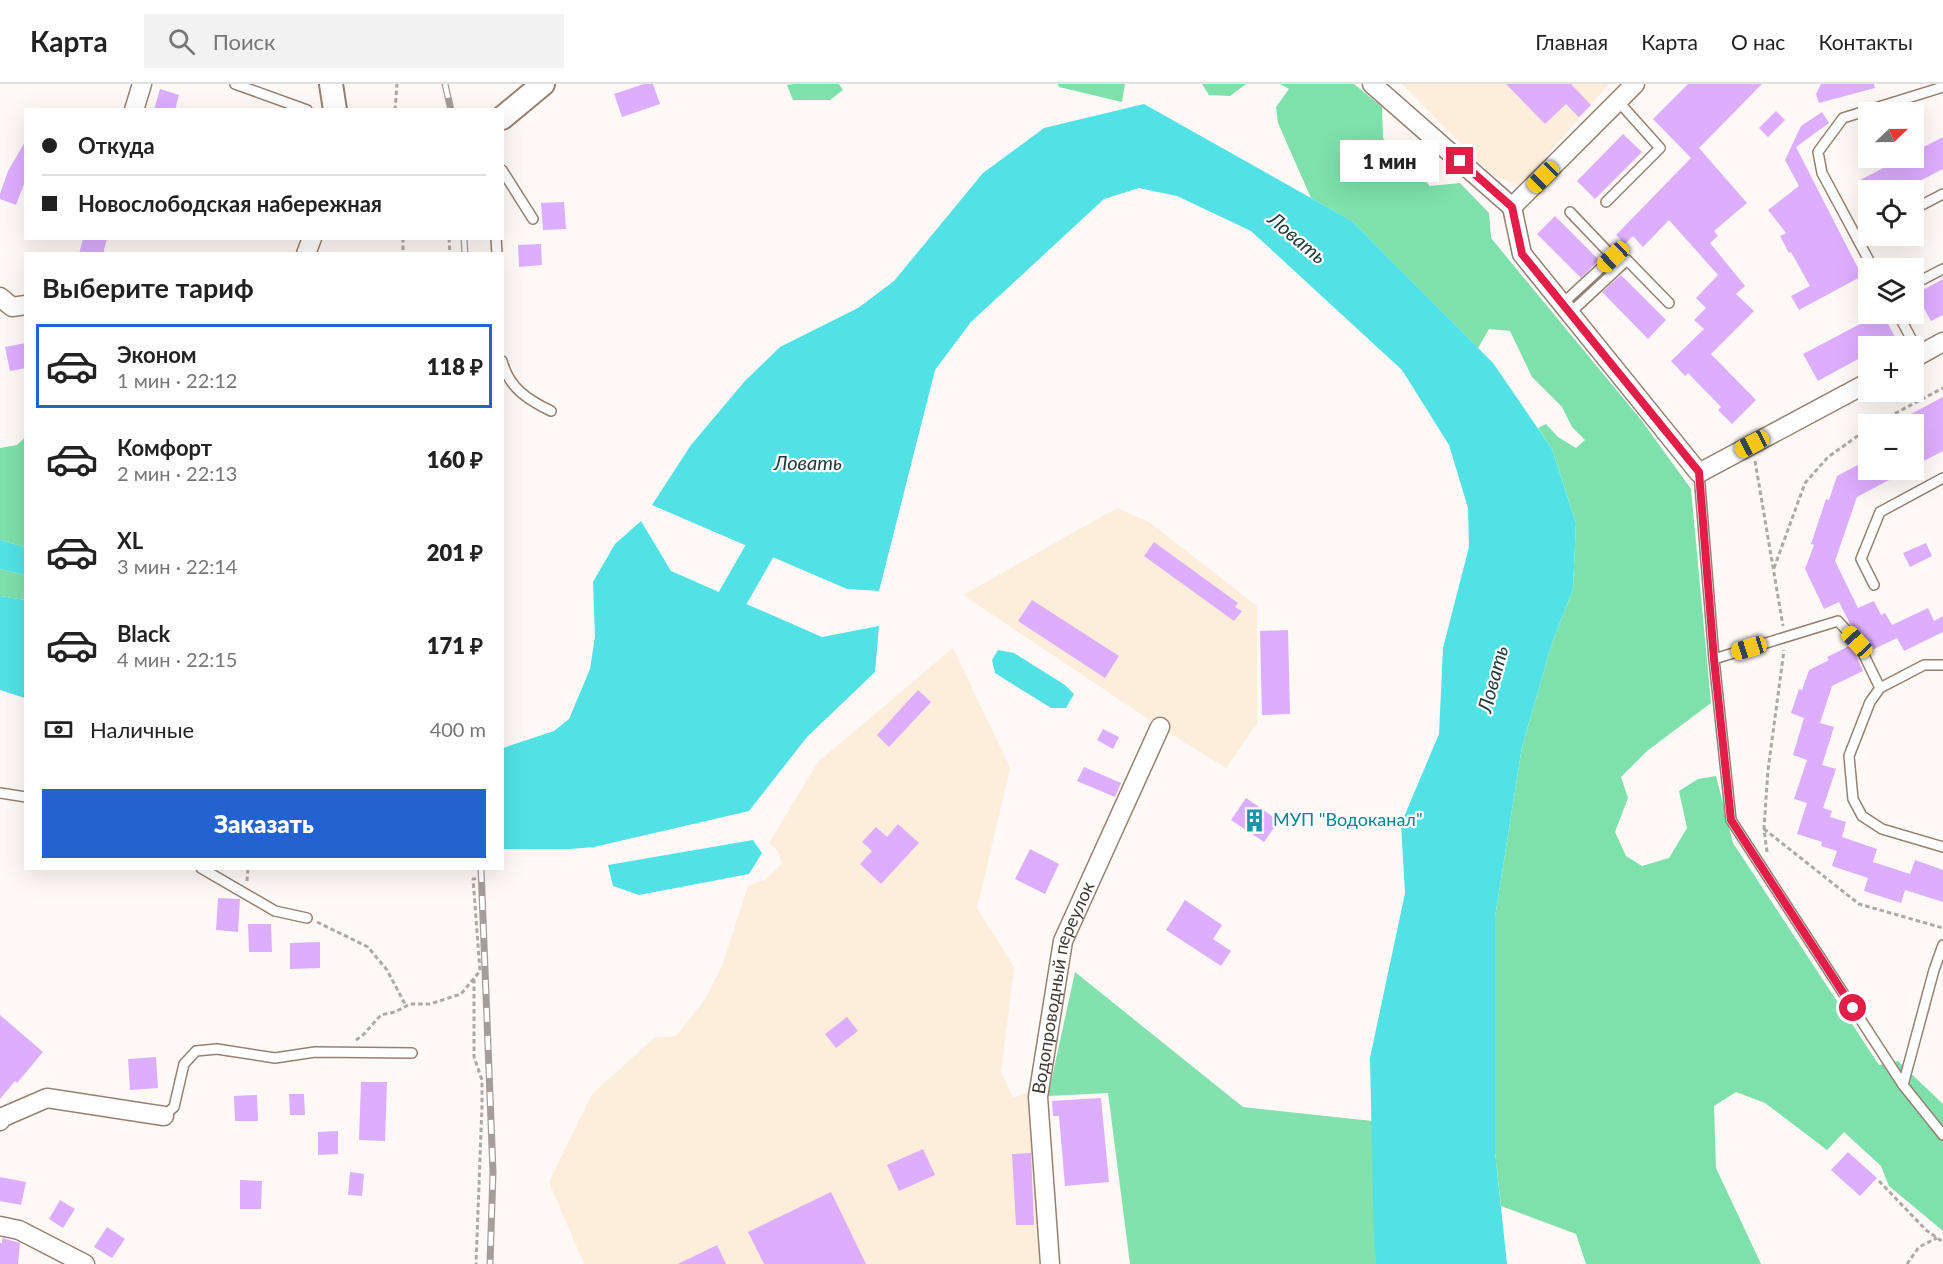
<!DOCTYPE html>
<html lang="ru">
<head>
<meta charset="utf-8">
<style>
	:root { --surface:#fff; --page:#f2f2f2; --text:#222; --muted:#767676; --line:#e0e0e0; --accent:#2363d0 }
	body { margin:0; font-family:Lato,sans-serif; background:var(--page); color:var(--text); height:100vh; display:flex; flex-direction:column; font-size:22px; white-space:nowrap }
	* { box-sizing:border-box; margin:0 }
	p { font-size:20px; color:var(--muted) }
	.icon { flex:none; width:33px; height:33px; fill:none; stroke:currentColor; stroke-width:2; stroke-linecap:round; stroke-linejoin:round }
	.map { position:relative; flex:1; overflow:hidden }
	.panel { position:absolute; left:24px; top:168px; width:480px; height:618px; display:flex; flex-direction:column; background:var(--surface); border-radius:0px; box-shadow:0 6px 24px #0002 }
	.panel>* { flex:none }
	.hud { position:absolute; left:24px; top:24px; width:480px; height:132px; border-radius:0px; box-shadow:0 6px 24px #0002; display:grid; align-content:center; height:132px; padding:0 18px; background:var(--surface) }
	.needle { width:39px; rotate:68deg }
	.buttons { position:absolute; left:1858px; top:18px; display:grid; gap:12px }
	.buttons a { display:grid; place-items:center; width:66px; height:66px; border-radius:0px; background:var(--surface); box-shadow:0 6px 24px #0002; font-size:30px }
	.end { position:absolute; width:27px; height:27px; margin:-14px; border:8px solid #e11d48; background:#fff; box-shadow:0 0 0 3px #fff }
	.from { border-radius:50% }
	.bubble { position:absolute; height:42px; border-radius:0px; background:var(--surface); box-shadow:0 6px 24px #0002; font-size:20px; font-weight:800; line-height:42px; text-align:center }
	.car { position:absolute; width:18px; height:36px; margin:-18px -9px; border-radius:8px; box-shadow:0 0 4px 2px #0007; background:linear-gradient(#f5c518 24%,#345 0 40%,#f5c518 0 76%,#345 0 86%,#f5c518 0) }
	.hud b { display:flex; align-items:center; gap:21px; height:57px; font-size:22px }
	.hud b+b { border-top:2px solid var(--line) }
	.hud i { width:15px; height:15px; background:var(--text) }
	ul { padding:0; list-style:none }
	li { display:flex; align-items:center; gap:18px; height:84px; margin:0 12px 9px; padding:0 6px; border:3px solid transparent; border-radius:0px }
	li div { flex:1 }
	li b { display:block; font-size:22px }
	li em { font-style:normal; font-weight:800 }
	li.selected { border-color:var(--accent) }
	li>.icon { width:54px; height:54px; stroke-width:1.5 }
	h2 { padding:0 18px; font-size:27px; line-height:72px }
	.pay { display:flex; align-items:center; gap:15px; height:66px; padding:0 18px; font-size:22px }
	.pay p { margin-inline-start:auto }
	.button { display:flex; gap:12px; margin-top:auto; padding:12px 18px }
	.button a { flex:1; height:69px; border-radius:0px; background:var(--accent); color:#fff; font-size:24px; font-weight:800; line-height:69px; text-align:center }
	header { display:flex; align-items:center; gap:36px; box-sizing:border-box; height:84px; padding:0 30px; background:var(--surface); border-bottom:2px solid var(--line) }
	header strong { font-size:28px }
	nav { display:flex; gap:33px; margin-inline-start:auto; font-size:21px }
	.search { width:420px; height:54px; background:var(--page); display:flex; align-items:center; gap:15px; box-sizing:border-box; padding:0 21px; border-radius:0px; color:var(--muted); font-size:22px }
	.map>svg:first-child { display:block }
</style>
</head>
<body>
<header>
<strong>Карта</strong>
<div class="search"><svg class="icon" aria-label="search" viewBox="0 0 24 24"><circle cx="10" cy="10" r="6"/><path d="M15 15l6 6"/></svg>Поиск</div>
<nav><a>Главная</a><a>Карта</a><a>О нас</a><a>Контакты</a></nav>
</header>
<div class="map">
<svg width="1943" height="1180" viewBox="0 0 1943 1180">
	<rect width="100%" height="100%" fill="#fef9f6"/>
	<!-- industrial -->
	<path fill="#fdeddb" d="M1402,0H1609L1520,102L1491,90Z
		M1117,424L1149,438L1257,522V639L1226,684L1160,643L963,511Z
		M953,564L1010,684L977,824L1014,883L1001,988L1013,1014L1028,1008L1041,1180H584L549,1098L592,1010L654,954L676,952L706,914L723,879L748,802L765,796L782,780L778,767L769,759L818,678Z"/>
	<!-- green -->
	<path fill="#82e1ac" d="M1075,888L1243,1023L1372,1037L1376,1180H1130L1108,1009L1048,1012Z"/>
	<!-- forest -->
	<path fill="#7ee0aa" d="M794,0H839L843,6L830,16H793L787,1Z
		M1058,0H1125L1122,18L1059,3Z
		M1202,0H1246L1230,12L1209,11Z
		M1280,0H1354L1382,23L1383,54L1430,102L1460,99L1489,129L1491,154L1642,337L1691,405L1711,619L1647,667L1621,693L1628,714L1615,748L1626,772L1642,782L1669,774L1687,744L1679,707L1698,695L1716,692L1733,759L1879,981L1898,977L1943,1020V1147L1889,1102L1881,1082L1844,1048L1827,1066L1765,1019L1736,1008L1714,1022L1716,1084L1761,1180H1586L1576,1150L1501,1122L1495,1068V833L1522,663L1552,559L1573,505L1576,439L1552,365L1538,344L1546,340L1558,353L1576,364L1585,356L1572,343L1562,323L1532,293L1510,247L1489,245L1478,264L1352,137L1311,114L1278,39L1276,23L1289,5Z
		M25,353V463L0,456V364L17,361Z
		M0,485L25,491V516L0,512Z"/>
	<!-- water -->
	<path fill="#52e2e6" d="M1144,20L1352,137L1493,279L1552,365L1576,439L1573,505L1552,559L1522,663L1495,833V1068L1507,1180H1376L1374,1158L1370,974L1405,809L1401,740L1439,650L1443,564L1469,463L1468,424L1449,361L1402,286L1251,147L1177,112L1139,104L1104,115L971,238L935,286L879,507L847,505L652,421L691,361L744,298L780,263L858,224L894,197L983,89L1044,44Z
		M641,437L671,487L822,553L879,542L875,588L807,653L749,727L594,763L570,765H503V664L554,647L569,635L590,585L595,552L593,498L615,460Z
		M0,456L25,463V491L0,485Z
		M0,512L25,516V614L0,606Z
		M998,566L1014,569L1065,601L1074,610L1066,624H1051L995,589L992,576Z
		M753,756L762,769L749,790L639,811L613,802L608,781Z"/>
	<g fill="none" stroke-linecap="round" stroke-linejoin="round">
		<!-- river -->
		<path stroke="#52e2e6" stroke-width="30" d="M712,550L779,433"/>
	</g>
	<!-- building -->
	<path fill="#ddadfe" d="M644,0H653L660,20L622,33L614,10Z
		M1506,0H1571L1591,21L1579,33L1566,20L1545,40Z
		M1688,0H1762L1699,64L1747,119L1714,147L1718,152L1710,159L1745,202L1736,210L1754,227L1711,270L1756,316L1732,340L1718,326L1721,323L1688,289L1685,292L1671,277L1704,245L1694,236L1706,224L1696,214L1718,191L1669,136L1643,163L1633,152L1625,160L1616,151L1691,74L1653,35Z
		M1821,0H1874L1875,4L1819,19L1816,10Z
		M160,5L179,11L175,26H154Z
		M1776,27L1785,36L1768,53L1759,44Z
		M1822,28L1829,39L1796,63L1862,192L1799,226L1791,212L1810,202L1791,168L1789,169L1780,152L1786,149L1768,126L1799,102L1785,76L1801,42Z
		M1623,50L1642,68L1595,115L1577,97Z
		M1943,53V85L1902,106H1863L1858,97L1903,74H1914V68Z
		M26,56V95L16,121L0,115V110L8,87Z
		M564,118L566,145L543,146L541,119Z
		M1555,132L1599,176L1581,194L1537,150Z
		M83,154H107L103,170H79Z
		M541,160L542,181L519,183L518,161Z
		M1621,191L1666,236L1648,255L1602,208Z
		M1943,195V231L1931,237L1916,210Z
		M1879,230H1883L1896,255L1881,262H1869V269L1818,297L1803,270Z
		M26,259V284L10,287L5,263Z
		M1943,313V367L1914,382V340H1892Z
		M1869,375V386H1908L1857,413L1835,477L1858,524L1874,517L1881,531L1885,529L1892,541L1928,524L1934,537L1943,532V548L1904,567L1897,554L1870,567L1863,560L1862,553L1850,540L1839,518L1824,525L1805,485L1814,461L1811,460L1826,415L1829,416L1837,392Z
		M1154,458L1238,519L1235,523L1242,527L1234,537L1144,472Z
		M1926,459L1932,472L1910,483L1903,469Z
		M1032,516L1119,572L1105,594L1018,537Z
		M1288,546L1290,630L1262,631L1260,547Z
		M1851,561L1856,565L1857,573L1863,587L1832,602L1820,639L1834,643L1822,681L1836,685L1823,724L1832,727L1830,733L1846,738L1842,753L1877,765L1873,778L1910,790L1915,776L1943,786V818L1905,806L1901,819L1864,807L1868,794L1832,782L1837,767L1821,762L1822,758L1797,750L1807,719L1794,715L1807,676L1793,671L1804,634L1791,629L1799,605L1802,606L1809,586L1829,576L1827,573Z
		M918,606L931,618L889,663L877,651Z
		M1103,645L1119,653L1113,665L1097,656Z
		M1084,683L1121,699L1115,713L1077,697Z
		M1246,714L1279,737L1264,758L1231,736Z
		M898,740L919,759L881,800L860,780L872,767L862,758L876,743L887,753Z
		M1030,765L1059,780L1045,810L1015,795Z
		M218,814L240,815L238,848L216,846Z
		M1185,816L1222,841L1213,855L1231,867L1221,882L1166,846Z
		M248,840H271L272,868H249Z
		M320,858V884L290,885V859Z
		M0,931L43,968L17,999L15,997L0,1015Z
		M847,933L858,947L836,964L825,950Z
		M156,973L158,1004L130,1006L128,975Z
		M361,998H387L385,1057L359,1056Z
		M289,1010H304L305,1031H290Z
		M257,1011L258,1037H235L234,1012Z
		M1101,1014L1109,1098L1065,1102L1059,1032H1053L1052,1017Z
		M338,1047V1070L318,1071V1048Z
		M923,1065L935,1091L899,1107L887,1081Z
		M1848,1068L1877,1094L1860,1112L1831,1086Z
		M1031,1069L1034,1141H1016L1012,1070Z
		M350,1088L364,1090L362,1112L348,1111Z
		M0,1093L26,1098L21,1121L0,1117Z
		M240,1096L262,1097L261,1125H240Z
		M831,1108L866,1180H764L748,1148Z
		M60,1116L75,1125L63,1144L49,1135Z
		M107,1143L125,1155L112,1174L94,1163Z
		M2,1154L20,1159L18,1180H0V1159H2Z
		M717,1161L726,1180H678Z"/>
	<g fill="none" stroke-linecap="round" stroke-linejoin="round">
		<defs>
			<path id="service" d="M235,0L307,26
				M502,86L533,135
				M1606,118L1660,64L1618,17
				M1914,125L1943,110
				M496,154L497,170
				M1873,184L1822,89L1818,68L1843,34L1943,3
				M1914,200L1943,185
				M1562,220L1613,173L1570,128
				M1570,229L1627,176L1669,219
				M1898,230L1920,271
				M502,277C509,304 528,316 551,327
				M1699,389L1714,575L1731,736L1903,1001L1943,1051
				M1874,501L1861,475L1880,428L1943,394
				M1862,567L1880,604
				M1714,575L1838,537L1857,558
				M1943,581H1924L1880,604L1870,618L1849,672L1853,715L1862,732L1882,745L1943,763
				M0,709L26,713
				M201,784L275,827L307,834
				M1903,1001L1934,886L1943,861
				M164,1032L174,1023L184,980L196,967L217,965L275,974L315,968L412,969"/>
			<g id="minor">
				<path d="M1372,0L1512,123L1522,170L1699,389L1869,298"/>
				<path d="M134,26L142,0"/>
				<path d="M1512,123L1635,0"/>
				<path d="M306,170L312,154"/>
				<path d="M0,213L12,223L26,221"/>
				<path d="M1914,274L1943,258"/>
				<path d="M0,1037L3,1033L47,1014L164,1032"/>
				<path d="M0,1142L19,1146L85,1180"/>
				<path id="s1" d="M1050,1180L1038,1013L1063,857L1160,643"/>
			</g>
			<path id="tertiary" d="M331,0L335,26
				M502,34L543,0"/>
		</defs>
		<!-- service casing -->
		<use href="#service" stroke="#968073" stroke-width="12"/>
		<!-- minor casing -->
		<use href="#minor" stroke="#968073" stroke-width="21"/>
		<!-- tertiary casing -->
		<use href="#tertiary" stroke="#968073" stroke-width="26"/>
		<!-- path -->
		<path stroke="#afa9a4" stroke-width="3" stroke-dasharray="4.5 3" stroke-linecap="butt" d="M395,26L397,0
			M403,154V170
			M449,154L450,170
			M1875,340L1943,304
			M1755,377L1783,542
			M1774,484L1805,399L1828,373L1869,344
			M1764,745L1859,820L1943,844
			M1767,768L1764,745L1768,686L1784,566
			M247,797L248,784
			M317,838L368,863L387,886L406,922
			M474,895V973L482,996V1022L476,1180
			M356,956L363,951L381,931L395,928L410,920H430L461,910L480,887L473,795L481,794V784
			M1879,1097L1926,1146L1943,1158
			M1907,1180L1919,1163L1937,1154"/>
		<!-- service -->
		<use href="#service" stroke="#fff" stroke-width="9"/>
		<!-- minor -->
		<use href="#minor" stroke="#fff" stroke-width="18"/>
		<!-- tertiary -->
		<use href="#tertiary" stroke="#fff" stroke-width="22"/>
		<defs>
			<path id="rail" d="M445,0L451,26
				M464,154L465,170
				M481,784L493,1088L490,1180"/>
		</defs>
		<!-- rail casing -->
		<use href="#rail" stroke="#a49d99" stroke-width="7"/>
		<!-- rail -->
		<use href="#rail" stroke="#fff" stroke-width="4.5" stroke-dasharray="14" stroke-linecap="butt"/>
	</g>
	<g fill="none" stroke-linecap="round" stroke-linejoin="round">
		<!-- route -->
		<path stroke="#e11d48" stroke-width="8" d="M1460,77L1512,123L1522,170L1699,388L1714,575L1731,736L1853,924"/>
	</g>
	<!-- icons -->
	<defs>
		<symbol id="building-bare" viewBox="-9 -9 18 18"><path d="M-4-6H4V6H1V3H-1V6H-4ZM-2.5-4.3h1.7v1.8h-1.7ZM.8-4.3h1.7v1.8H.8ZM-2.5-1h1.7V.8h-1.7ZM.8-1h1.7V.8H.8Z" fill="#0f9aa8" stroke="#fff" stroke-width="2.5" paint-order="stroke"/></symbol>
	</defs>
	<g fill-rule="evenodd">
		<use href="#building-bare" x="1238" y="720" width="33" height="33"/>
	</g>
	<g text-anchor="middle" stroke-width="4.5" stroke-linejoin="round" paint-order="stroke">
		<!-- culture labels -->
		<g font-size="18" fill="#0d838f" stroke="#fff" text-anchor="start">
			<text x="1273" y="742">МУП "Водоканал"</text>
		</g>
		<!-- street labels -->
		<g font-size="18" fill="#413832" stroke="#fff">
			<text dy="6" stroke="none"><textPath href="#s1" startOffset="280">Водопроводный переулок</textPath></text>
		</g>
		<!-- water labels -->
		<g font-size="20" font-style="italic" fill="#223b3b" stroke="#fff">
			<text transform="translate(1297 154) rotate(40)" y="7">Ловать</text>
			<text x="808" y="386">Ловать</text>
			<text transform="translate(1493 595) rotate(-75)" y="7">Ловать</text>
		</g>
	</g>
</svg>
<div class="buttons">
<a><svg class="needle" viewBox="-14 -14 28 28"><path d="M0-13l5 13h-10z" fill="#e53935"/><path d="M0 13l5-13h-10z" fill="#767676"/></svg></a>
<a><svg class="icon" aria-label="locate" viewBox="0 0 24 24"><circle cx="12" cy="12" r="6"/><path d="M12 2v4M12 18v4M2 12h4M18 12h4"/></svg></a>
<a><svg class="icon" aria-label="layers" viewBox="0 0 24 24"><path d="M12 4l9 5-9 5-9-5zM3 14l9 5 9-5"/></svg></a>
<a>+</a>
<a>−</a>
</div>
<i class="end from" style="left:1853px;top:924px"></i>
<i class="end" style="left:1460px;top:77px"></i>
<div class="bubble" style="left:1340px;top:56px;width:99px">1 мин</div>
<i class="car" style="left:1543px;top:93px;rotate:225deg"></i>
<i class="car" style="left:1613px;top:173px;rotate:227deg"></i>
<i class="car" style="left:1752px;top:360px;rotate:242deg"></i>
<i class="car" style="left:1857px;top:558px;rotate:317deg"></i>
<i class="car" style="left:1749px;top:564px;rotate:253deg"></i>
<div class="hud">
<b><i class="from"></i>Откуда</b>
<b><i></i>Новослободская набережная</b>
</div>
<section class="panel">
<h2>Выберите тариф</h2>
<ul>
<li class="selected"><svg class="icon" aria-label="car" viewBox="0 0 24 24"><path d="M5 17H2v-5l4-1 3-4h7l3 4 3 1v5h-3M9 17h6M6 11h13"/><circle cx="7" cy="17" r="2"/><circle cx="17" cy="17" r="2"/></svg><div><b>Эконом</b><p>1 мин · 22:12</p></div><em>118 ₽</em></li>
<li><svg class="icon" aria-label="car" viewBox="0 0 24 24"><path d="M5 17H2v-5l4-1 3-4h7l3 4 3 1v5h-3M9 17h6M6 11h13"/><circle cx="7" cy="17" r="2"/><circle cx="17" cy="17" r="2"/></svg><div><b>Комфорт</b><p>2 мин · 22:13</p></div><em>160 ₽</em></li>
<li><svg class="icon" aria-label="car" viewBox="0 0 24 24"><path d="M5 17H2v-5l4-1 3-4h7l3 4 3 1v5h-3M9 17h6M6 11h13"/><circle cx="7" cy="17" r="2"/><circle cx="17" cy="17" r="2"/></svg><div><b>XL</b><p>3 мин · 22:14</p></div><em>201 ₽</em></li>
<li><svg class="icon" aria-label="car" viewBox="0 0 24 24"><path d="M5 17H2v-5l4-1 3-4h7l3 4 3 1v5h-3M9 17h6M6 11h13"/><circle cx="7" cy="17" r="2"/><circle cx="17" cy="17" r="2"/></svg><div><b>Black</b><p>4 мин · 22:15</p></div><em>171 ₽</em></li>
</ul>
<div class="pay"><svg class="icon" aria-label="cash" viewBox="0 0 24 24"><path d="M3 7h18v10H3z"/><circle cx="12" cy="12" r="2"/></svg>Наличные<p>400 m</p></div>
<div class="button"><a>Заказать</a></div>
</section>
</div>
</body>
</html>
